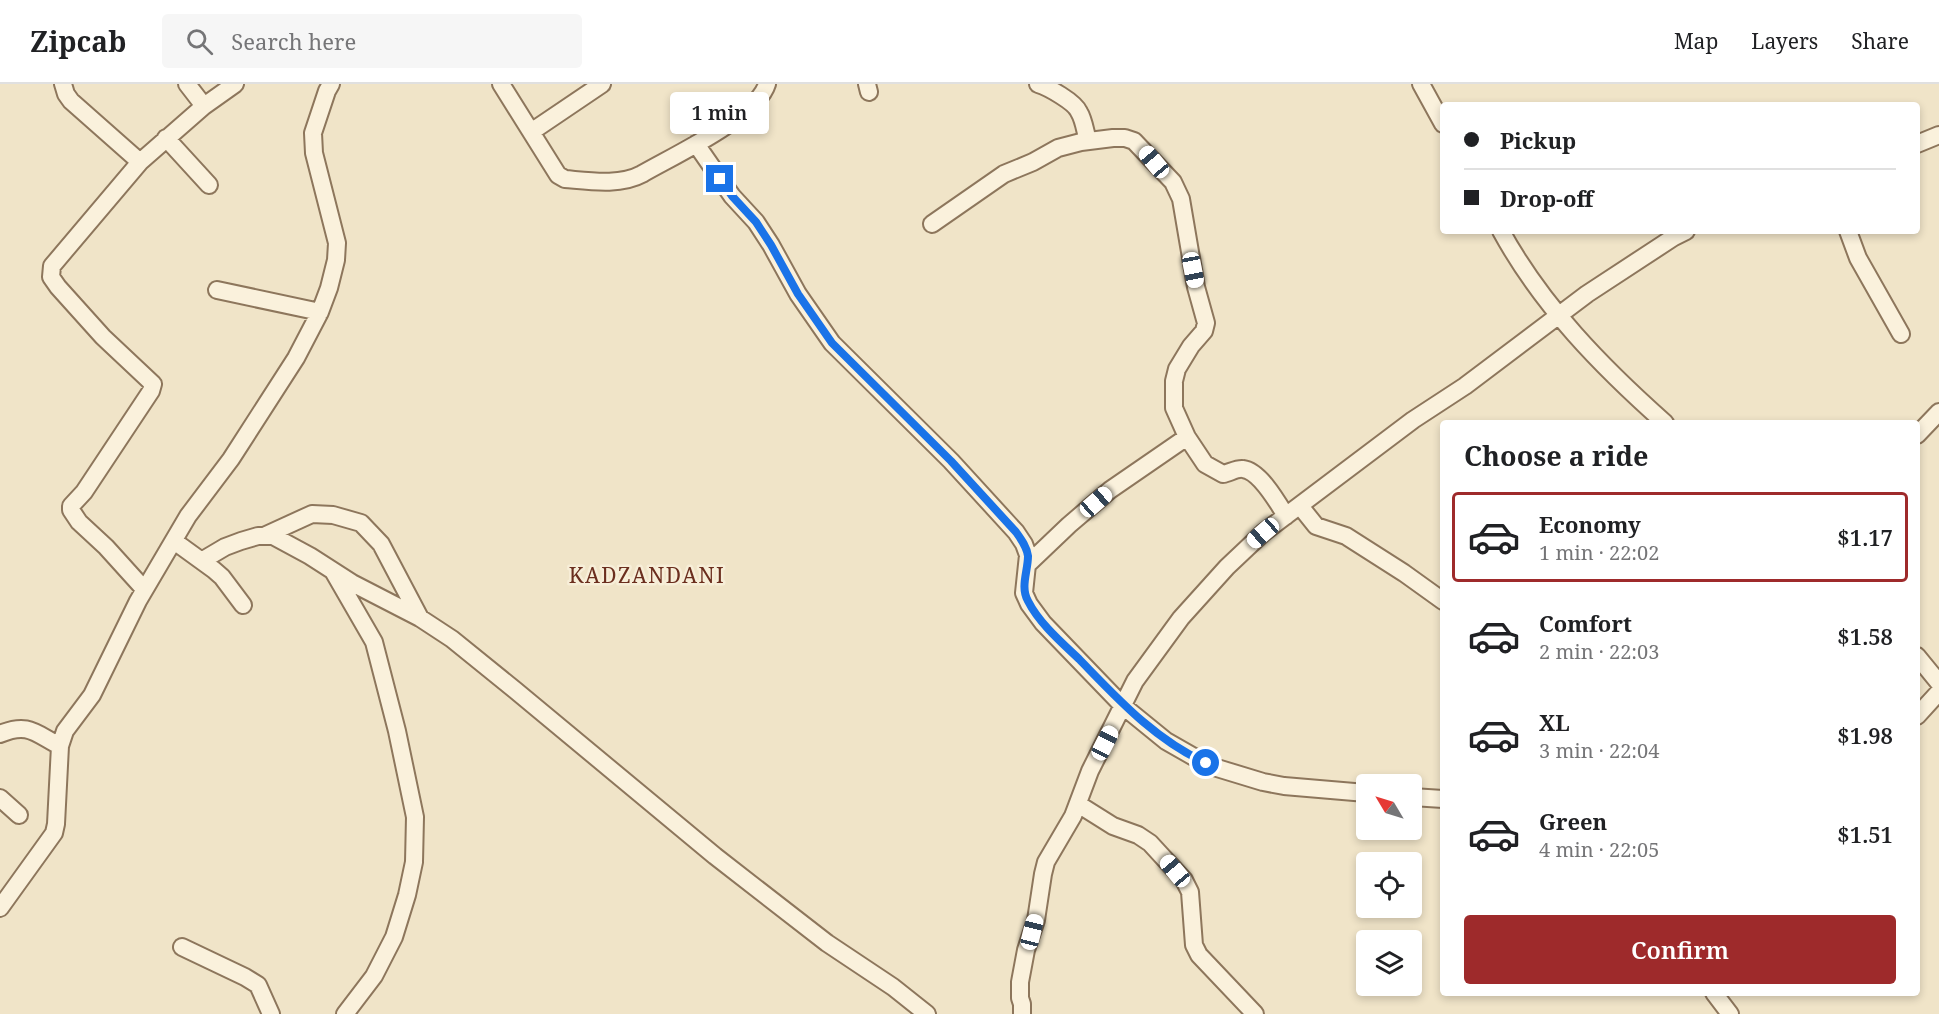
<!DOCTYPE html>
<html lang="en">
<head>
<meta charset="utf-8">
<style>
	:root { --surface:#fff; --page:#f6f6f6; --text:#202124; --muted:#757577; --line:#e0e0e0; --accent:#9e2a2b }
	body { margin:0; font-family:"Noto Serif",serif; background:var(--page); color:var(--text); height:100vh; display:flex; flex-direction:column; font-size:22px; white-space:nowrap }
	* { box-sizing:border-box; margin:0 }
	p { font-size:20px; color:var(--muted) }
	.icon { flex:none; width:33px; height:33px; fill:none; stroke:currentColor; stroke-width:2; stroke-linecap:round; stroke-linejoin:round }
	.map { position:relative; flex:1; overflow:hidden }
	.sheet { position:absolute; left:1440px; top:336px; width:480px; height:576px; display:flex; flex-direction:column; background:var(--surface); border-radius:6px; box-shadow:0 3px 9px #0003 }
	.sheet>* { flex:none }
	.hud { position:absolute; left:1440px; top:18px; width:480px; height:132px; border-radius:6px; box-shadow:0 3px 9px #0003; display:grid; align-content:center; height:132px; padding:0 24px; background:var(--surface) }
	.needle { width:39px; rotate:308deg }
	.buttons { position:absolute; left:1356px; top:690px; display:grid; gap:12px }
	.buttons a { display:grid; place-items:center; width:66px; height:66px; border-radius:6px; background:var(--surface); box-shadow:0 3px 9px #0003; font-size:30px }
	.end { position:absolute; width:27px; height:27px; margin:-14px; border:8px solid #1a73e8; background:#fff; box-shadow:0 0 0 3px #fff }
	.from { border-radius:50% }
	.bubble { position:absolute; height:42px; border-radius:6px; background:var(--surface); box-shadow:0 3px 9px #0003; font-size:20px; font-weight:600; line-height:42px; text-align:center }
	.car { position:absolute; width:18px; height:36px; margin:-18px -9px; border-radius:8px; box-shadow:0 0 4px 2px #0007; background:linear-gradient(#fff 24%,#345 0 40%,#fff 0 76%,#345 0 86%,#fff 0) }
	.hud b { display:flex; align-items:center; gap:21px; height:57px; font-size:22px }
	.hud b+b { border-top:2px solid var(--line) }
	.hud i { width:15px; height:15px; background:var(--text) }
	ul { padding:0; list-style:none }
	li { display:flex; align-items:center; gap:18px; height:90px; margin:0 12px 9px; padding:0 12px; border:3px solid transparent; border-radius:6px }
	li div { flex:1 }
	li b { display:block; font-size:22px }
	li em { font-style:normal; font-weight:600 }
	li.on { border-color:var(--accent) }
	li>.icon { width:54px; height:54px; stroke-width:1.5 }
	h2 { padding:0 24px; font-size:27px; line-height:72px }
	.primary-button { display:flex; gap:12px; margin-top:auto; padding:12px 24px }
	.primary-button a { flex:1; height:69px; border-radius:6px; background:var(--accent); color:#fff; font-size:24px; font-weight:600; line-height:69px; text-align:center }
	header { display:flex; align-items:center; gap:36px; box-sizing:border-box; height:84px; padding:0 30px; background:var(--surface); border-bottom:2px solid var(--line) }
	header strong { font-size:28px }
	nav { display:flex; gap:33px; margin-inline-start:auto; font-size:21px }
	.search { width:420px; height:54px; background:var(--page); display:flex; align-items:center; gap:15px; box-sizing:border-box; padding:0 21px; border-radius:6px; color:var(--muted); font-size:22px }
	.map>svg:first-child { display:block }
</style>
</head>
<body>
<header>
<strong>Zipcab</strong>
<div class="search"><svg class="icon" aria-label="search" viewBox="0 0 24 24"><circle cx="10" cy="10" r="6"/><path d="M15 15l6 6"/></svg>Search here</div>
<nav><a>Map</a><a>Layers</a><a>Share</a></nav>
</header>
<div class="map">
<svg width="1939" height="930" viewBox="0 0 1939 930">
	<rect width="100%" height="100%" fill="#f0e4c8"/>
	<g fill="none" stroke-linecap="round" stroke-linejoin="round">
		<defs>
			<path id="street" d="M63,0L66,10L71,17L140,78
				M187,0L204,22
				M501,0L558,91L565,95C589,97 620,102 642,90C673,72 757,33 767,0
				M867,0L869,8
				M1038,0C1048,3 1075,18 1079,28C1084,36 1085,47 1088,57
				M1421,0L1443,40
				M531,48L602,0
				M166,54L209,101
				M696,60L732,112L756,138L771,161L798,210L832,259L951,377L1016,448L1024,460L1028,471L1024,509L1029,520L1043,539L1123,622L1166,657L1194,673L1217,684L1263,698L1284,702L1366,709
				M1917,60L1939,51
				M932,140L1004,90L1033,78L1058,64L1081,58L1113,54H1125L1134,57L1173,98L1181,115L1196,203L1206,239L1204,247L1191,262L1177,285L1174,297V324L1187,353L1205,380L1223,390C1229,389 1237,384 1243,385C1260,387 1278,419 1286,432
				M1501,147C1542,222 1602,283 1665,339
				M1848,147L1858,174L1901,250
				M217,206L320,228
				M1917,351L1939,328
				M1300,422L1316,442L1346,452L1404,489L1443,517
				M266,451L312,430L333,431L361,439L381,460L420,534
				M174,457L214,486L222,493L243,521
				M203,476L225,463L241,457L258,452H273L310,472L352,499L420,534L452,555L515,606L715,772L827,859L893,903L927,930
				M1027,481L1069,441L1110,406L1187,353
				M333,487L374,558L397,647L415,733L414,778L407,811L394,853L374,892L345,930
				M144,505L106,463L79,438L71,426V422L84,408L151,307L153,300L103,253L58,203L51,193L52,182L140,78L204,22L235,0
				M1917,572L1939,599
				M1917,632L1939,608
				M0,650C28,638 35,649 60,662
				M1412,713L1443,715
				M0,714L19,731
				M1078,720L1113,742L1138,751L1150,759L1184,796L1190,808L1194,861L1199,871L1255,930
				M0,824L54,749L56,740L60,662L65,647L92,611L138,517L188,432L231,375L296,274L320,228L329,204L336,176L337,159L314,69L313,49L327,7L331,0
				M182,863L245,893L258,901L271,930
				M1714,909L1730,930
				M1022,930V920L1020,914V898L1026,866L1036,836L1043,790L1046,778L1073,732L1090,687L1135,597L1181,534L1227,483L1263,449L1413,336L1465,302L1587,210L1674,153L1686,147"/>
		</defs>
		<!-- street casing -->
		<use href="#street" stroke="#8d765c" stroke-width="20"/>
		<!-- street -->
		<use href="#street" stroke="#faf1dc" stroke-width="16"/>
	</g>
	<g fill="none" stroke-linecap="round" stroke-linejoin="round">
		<!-- route -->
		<path stroke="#1a73e8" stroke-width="8" d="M720,95L732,112L756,138L771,161L798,210L832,259L951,377L1016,448C1021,455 1027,463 1028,472C1028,487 1020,503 1028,517C1039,539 1061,558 1079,575C1118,615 1154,655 1206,679"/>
	</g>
	<g text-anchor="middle" stroke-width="5" stroke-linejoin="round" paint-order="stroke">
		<!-- quarter labels -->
		<g font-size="21" letter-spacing="1.5" fill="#6b2e1e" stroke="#f7eed8">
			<text x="647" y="499">KADZANDANI</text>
		</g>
	</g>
</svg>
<div class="buttons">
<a><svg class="needle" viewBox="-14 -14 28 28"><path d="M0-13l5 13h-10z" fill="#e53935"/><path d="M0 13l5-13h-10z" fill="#757577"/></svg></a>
<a><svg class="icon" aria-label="locate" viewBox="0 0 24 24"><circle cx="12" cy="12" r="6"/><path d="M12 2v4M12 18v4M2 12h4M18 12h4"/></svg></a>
<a><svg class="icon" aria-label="layers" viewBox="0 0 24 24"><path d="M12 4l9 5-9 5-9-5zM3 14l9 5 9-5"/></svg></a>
</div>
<i class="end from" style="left:1206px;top:679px"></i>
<i class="end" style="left:720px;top:95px"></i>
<div class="bubble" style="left:670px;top:8px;width:99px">1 min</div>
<i class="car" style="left:1154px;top:78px;rotate:320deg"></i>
<i class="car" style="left:1193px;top:186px;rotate:169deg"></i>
<i class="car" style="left:1096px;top:418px;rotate:49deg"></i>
<i class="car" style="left:1263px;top:449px;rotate:229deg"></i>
<i class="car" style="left:1105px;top:659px;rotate:27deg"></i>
<i class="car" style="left:1175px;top:787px;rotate:320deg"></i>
<i class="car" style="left:1032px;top:848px;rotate:14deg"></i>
<div class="hud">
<b><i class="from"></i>Pickup</b>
<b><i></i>Drop-off</b>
</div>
<section class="sheet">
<h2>Choose a ride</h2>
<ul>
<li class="on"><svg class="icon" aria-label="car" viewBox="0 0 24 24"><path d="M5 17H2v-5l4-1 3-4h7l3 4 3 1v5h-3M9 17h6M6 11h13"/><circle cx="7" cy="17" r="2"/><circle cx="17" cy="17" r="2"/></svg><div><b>Economy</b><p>1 min · 22:02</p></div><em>$1.17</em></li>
<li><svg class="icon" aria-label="car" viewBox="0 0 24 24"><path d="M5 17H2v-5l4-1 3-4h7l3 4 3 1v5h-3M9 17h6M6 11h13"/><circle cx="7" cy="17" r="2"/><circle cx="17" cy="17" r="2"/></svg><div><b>Comfort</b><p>2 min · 22:03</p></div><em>$1.58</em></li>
<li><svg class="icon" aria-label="car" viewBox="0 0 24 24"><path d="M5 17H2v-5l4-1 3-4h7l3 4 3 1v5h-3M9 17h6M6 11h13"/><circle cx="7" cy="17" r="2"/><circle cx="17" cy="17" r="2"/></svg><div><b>XL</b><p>3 min · 22:04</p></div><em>$1.98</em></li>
<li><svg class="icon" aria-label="car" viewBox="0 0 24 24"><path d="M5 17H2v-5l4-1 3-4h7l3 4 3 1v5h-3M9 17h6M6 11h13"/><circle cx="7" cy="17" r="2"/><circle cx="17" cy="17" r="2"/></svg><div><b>Green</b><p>4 min · 22:05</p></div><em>$1.51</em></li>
</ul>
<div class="primary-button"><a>Confirm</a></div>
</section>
</div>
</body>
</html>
